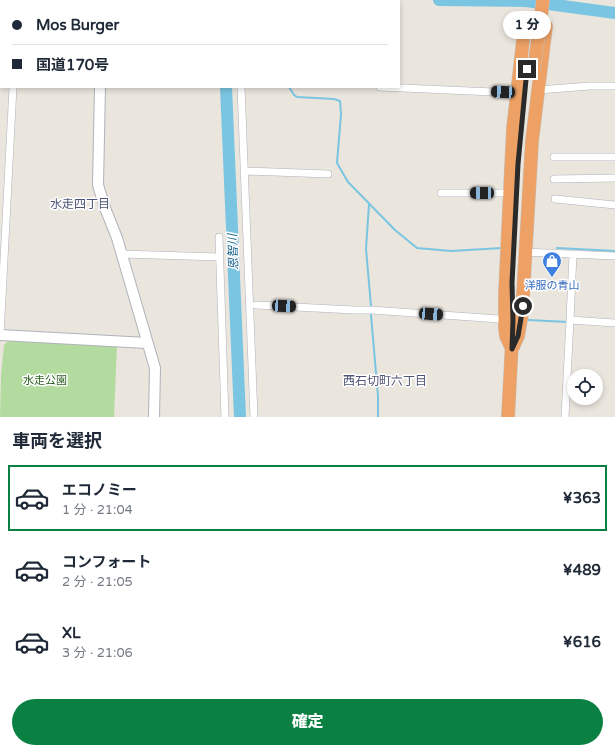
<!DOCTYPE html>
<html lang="ja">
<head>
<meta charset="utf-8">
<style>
	:root { --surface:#fff; --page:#f2f2f3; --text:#1f2937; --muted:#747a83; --line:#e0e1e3; --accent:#0b8043 }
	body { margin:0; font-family:"Varela Round","Noto Sans JP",sans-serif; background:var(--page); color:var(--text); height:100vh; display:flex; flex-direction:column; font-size:15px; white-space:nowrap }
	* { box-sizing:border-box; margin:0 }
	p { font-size:13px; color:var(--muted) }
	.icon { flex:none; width:22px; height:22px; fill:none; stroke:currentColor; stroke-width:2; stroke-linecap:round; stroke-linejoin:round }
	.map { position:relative; height:417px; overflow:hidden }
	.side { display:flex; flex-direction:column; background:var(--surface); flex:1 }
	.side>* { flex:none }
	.hud { position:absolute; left:0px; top:0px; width:400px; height:88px; box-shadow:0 2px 6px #0003; display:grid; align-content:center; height:88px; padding:0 12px; background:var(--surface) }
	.tools { position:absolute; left:567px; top:369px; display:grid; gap:8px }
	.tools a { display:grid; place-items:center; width:36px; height:36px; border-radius:50%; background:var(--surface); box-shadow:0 2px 6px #0003; font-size:20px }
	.end { position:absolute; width:18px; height:18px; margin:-9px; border:5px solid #2a2a2a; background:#fff; box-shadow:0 0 0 2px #fff }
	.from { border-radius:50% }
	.bubble { position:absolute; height:28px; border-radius:14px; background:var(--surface); box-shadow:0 2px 6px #0003; font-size:13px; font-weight:800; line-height:28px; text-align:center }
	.car { position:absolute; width:12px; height:24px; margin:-12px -6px; border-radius:5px; box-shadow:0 0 3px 1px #0007; background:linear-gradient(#222 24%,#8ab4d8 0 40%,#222 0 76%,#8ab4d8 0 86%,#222 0) }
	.hud b { display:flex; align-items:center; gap:14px; height:38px; font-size:15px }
	.hud b+b { border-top:1px solid var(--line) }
	.hud i { width:10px; height:10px; background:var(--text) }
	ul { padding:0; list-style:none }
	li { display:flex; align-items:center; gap:12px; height:66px; margin:0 8px 6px; padding:0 4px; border:2px solid transparent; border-radius:0px }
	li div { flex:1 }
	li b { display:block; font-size:15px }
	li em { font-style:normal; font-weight:800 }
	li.selected { border-color:var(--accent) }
	li>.icon { width:36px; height:36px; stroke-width:1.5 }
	h2 { padding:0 12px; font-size:18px; line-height:48px }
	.primary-button { display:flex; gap:8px; margin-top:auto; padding:8px 12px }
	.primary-button a { flex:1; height:46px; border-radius:24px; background:var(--accent); color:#fff; font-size:16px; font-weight:800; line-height:46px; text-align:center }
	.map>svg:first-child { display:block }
</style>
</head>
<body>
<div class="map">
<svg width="615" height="417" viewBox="0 0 615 417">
	<rect width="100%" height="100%" fill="#eae5dd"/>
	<!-- green -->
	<path fill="#b3db9f" d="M9,340L117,346L114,417H0L1,375L4,345Z"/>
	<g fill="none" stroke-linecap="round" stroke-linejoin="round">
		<!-- stream -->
		<path stroke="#7ac5e2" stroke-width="2" d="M261,0L262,1
			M289,87L294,95L297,97L334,99L340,101L341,114L337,163L348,182L395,230L417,248L451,251L502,248
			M369,204L366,249L371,306
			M557,248L615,251
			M371,315L378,396V417
			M528,320L568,322"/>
		<!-- river -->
		<path stroke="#7ac5e2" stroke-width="12" d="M223,0V1
			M439,0L526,1L615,13
			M226,87L240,417"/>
		<defs>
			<path id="street" d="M273,0L274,1
				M16,1V0
				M239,1V0
				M0,69H1
				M241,87L254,417
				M380,87L517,93
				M538,90L590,86H615
				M554,157H615
				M244,171L328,174
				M554,179L615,178
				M441,193H509
				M555,199L615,205
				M219,237L225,417
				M523,252L615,256
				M121,254L219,257
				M573,254L570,320L615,323
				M256,305L354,310H371L513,320
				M0,336L13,87
				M565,417L570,320"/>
			<path id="secondary" d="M162,1L163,0
				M100,87L98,185L105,208L117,238L155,368L154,417
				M0,335L147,343"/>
			<path id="highway" d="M525,23L546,26L532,141L522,313L518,336L512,349L506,336L505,328V294L513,129Z
				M508,417L512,342"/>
		</defs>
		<!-- street casing -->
		<use href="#street" stroke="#b0b3bc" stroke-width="8"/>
		<!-- secondary casing -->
		<use href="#secondary" stroke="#b0b3bc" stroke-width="12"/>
		<!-- highway casing -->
		<use href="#highway" stroke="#c3c3c3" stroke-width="14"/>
		<!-- street -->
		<use href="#street" stroke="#fff" stroke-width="7"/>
		<!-- secondary -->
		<use href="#secondary" stroke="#fff" stroke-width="10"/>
		<!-- highway -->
		<use href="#highway" stroke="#eea165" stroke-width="13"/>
		<defs>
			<path id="highway-bridge" d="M534,69L543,0"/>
		</defs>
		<!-- highway-bridge casing -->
		<use href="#highway-bridge" stroke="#c3c3c3" stroke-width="14" stroke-linecap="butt"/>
		<!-- highway-bridge -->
		<use href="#highway-bridge" stroke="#eea165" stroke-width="13"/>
	</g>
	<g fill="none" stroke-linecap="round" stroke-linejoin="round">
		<!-- route -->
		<path stroke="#2a2a2a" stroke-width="5" d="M523,306L518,336L512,349L513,320L512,283L518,164L527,69"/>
	</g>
	<!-- icons -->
	<defs>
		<symbol id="shop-pin" viewBox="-11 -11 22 30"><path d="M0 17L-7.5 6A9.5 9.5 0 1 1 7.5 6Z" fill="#3f7fe0" stroke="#fff"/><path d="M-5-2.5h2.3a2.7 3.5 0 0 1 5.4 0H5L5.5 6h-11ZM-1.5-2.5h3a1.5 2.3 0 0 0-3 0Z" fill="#fff"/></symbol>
	</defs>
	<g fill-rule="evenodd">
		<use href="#shop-pin" x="541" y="250" width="22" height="30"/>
	</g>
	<g text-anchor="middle" stroke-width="3" stroke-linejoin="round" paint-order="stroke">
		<!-- shop labels -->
		<g font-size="11" fill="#366cbe" stroke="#fff">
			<text x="552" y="289">洋服の青山</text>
		</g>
		<!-- park labels -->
		<g font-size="11" fill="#2d5f21" stroke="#fff">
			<text x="45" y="384">水走公園</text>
		</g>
		<!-- neighbourhood labels -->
		<g font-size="12" fill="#4f5576" stroke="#fff">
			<text x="80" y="208">水走四丁目</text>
			<text x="385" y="385">西石切町六丁目</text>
		</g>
		<!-- water labels -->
		<g font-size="12" font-style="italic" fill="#1b648d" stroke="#fff">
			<text transform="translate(233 252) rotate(-92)" y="4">恩智川</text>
		</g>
	</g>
</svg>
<div class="tools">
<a><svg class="icon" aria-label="locate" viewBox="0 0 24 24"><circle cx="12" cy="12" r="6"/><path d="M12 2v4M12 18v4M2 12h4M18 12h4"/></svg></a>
</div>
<i class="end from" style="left:523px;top:306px"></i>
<i class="end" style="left:527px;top:69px"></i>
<div class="bubble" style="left:503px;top:11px;width:48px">1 分</div>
<i class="car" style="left:503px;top:92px;rotate:273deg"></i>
<i class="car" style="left:482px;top:193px;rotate:270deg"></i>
<i class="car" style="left:284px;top:306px;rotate:93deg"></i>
<i class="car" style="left:431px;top:314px;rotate:94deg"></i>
<div class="hud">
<b><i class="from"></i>Mos Burger</b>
<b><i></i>国道170号</b>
</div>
</div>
<section class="side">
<h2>車両を選択</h2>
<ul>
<li class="selected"><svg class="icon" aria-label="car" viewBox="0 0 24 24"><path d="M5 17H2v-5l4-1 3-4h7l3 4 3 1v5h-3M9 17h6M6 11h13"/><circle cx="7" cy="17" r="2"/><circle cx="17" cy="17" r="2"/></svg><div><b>エコノミー</b><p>1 分 · 21:04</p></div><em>¥363</em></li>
<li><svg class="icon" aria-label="car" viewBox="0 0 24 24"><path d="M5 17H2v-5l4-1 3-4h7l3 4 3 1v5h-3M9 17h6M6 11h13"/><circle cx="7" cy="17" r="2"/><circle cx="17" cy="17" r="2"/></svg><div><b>コンフォート</b><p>2 分 · 21:05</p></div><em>¥489</em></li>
<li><svg class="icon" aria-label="car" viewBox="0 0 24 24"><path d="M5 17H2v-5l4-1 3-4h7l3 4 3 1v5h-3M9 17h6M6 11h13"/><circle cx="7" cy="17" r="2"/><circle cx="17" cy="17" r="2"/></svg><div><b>XL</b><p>3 分 · 21:06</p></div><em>¥616</em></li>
</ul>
<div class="primary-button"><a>確定</a></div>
</section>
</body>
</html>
